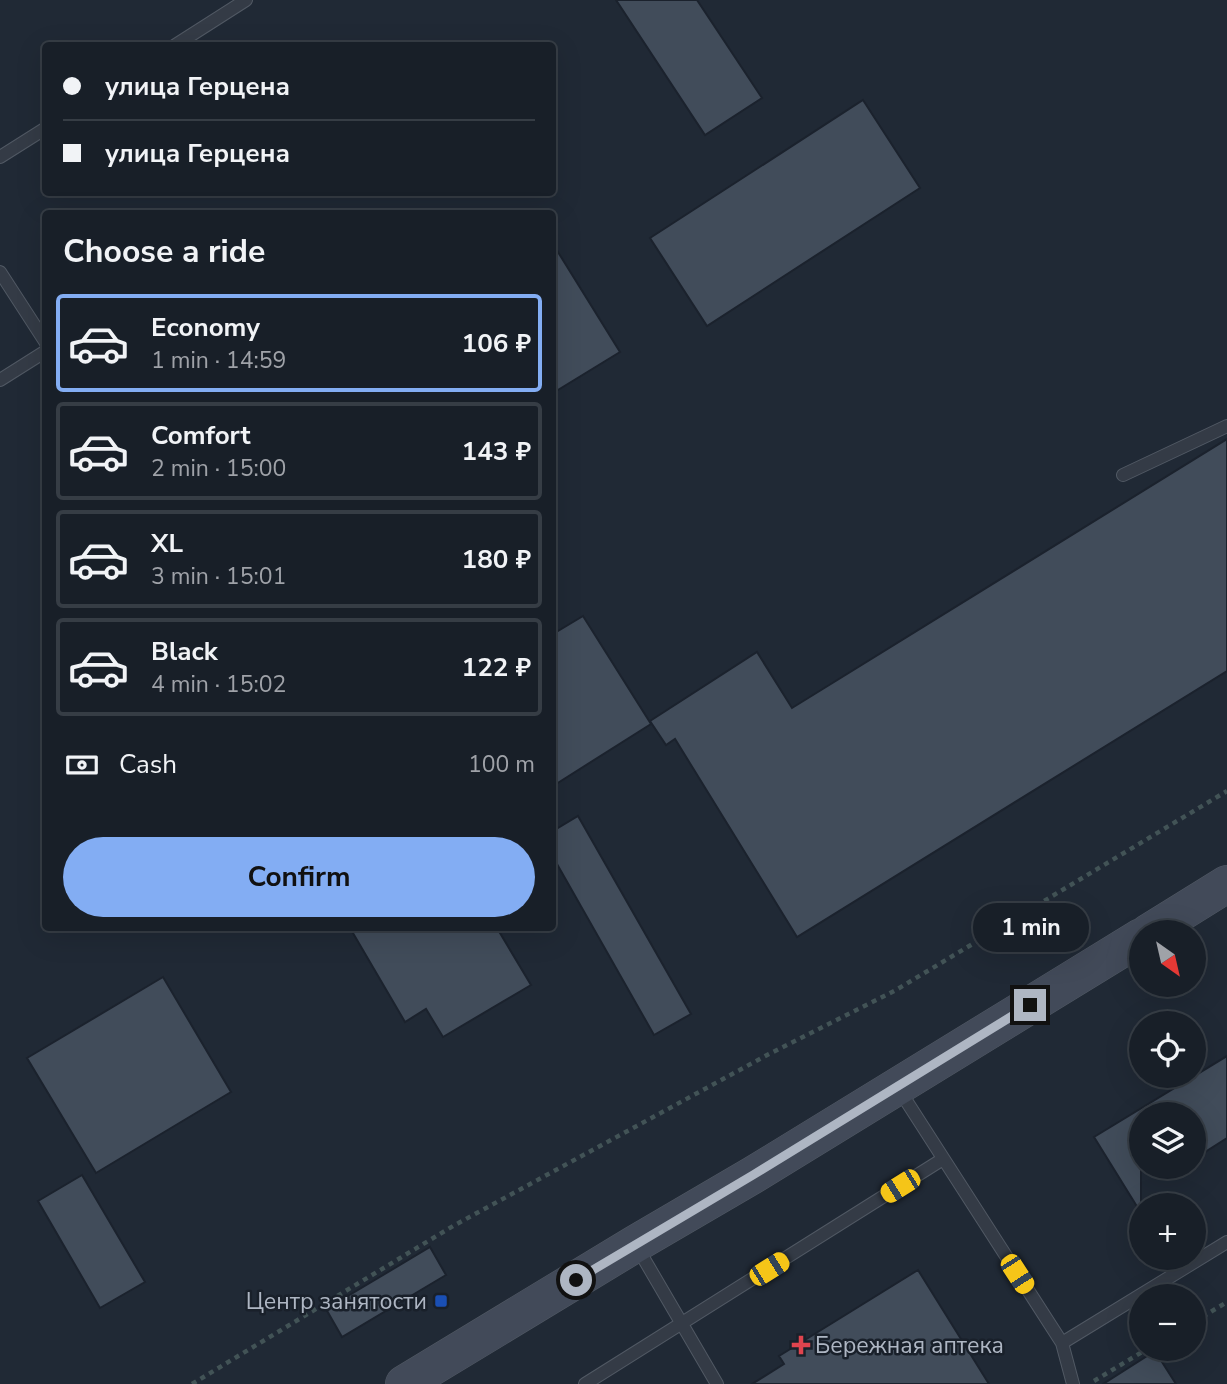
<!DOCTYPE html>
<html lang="en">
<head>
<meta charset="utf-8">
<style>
	:root { --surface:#181f28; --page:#252c34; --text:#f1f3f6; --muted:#9fa2a8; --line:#363d45; --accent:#83adf3 }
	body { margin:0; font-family:"Nunito Sans",sans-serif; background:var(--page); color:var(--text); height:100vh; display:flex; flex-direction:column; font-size:26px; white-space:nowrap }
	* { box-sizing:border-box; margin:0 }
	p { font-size:23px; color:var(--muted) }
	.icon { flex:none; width:38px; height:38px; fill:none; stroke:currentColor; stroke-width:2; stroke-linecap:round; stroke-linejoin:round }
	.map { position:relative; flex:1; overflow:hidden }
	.details { position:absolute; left:42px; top:210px; width:514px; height:721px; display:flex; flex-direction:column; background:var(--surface); border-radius:7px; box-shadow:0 7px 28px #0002,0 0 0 2px var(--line) }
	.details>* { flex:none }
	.banner { position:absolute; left:42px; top:42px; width:514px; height:154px; border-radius:7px; box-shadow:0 7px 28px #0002,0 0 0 2px var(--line); display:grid; align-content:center; height:154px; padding:0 21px; background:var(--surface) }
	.needle { width:46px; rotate:146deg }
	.controls { position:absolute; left:1129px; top:920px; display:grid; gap:14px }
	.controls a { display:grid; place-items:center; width:77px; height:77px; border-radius:50%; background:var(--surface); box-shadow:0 7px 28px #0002,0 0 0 2px var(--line); font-size:35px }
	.end { position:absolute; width:32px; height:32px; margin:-16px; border:9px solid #aeb6c3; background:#111; box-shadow:0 0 0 4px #111 }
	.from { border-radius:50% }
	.bubble { position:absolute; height:49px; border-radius:24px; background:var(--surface); box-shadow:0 7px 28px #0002,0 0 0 2px var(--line); font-size:23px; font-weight:700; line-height:49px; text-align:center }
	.car { position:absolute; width:21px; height:42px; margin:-21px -10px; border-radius:9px; box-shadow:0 0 5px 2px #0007; background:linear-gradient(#f5c518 24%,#345 0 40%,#f5c518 0 76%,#345 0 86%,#f5c518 0) }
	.banner b { display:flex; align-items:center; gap:24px; height:66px; font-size:26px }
	.banner b+b { border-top:2px solid var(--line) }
	.banner i { width:18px; height:18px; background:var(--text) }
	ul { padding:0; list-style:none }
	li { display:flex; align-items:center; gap:21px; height:98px; margin:0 14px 10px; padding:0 7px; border:4px solid var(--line); border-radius:7px }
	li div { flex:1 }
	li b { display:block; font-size:26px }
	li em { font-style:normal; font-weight:700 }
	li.active { border-color:var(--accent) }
	li>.icon { width:63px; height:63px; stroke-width:1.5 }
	h2 { padding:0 21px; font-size:32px; line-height:84px }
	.pay { display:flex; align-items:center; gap:18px; height:77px; padding:0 21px; font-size:26px }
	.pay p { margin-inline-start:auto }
	.primary-button { display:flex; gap:14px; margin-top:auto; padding:14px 21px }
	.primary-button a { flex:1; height:80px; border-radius:42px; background:var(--accent); color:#111; font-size:28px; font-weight:700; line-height:80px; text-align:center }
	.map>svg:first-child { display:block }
</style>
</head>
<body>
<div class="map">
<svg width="1227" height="1384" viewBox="0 0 1227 1384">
	<rect width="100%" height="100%" fill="#202935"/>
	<!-- building -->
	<path fill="#414c5a" stroke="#1b222d" stroke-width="2" d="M616,0H697L762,98L705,135Z
		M863,100L920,188L707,326L650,238Z
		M553,244L620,352L553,393Z
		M1227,439V671L797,937L675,739L666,745L650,721L757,652L792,708Z
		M583,616L651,724L553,786V634Z
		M578,816L691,1014L654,1035L553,857V831Z
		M350,928H497L531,985L443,1037L426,1009L405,1022Z
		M163,977L231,1092L96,1173L27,1058Z
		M1227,1056V1138L1194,1159V1115H1141V1213L1094,1137Z
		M82,1175L145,1282L100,1308L38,1201Z
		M430,1247L446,1275L342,1337L326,1309Z
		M918,1270L989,1384H752L784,1364L779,1356Z
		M1155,1351L1176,1384H1103Z"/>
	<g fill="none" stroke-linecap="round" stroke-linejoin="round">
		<defs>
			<path id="lane" d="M174,46L246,0
				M0,157L46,128
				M0,272L46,343
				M0,380L46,351
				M1123,475L1227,426
				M898,1088L1062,1343L1227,1242
				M637,1247L717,1384
				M1062,1343L1073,1384
				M585,1384L943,1159"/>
			<path id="secondary" d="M1148,933L1227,884
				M404,1384L635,1244L753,1175L1141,937"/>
		</defs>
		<!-- lane casing -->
		<use href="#lane" stroke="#515964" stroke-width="14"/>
		<!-- secondary casing -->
		<use href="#secondary" stroke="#515964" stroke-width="38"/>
		<!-- path -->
		<path stroke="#425356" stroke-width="4.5" stroke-dasharray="5 5" stroke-linecap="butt" d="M1194,1322L1227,1302
			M1094,1381L1147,1349
			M192,1384L453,1226L769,1054L896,990L1227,791"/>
		<!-- lane -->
		<use href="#lane" stroke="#343b46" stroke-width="12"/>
		<!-- secondary -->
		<use href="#secondary" stroke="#424a59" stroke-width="37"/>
	</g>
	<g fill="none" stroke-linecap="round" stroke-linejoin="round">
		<!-- route -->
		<path stroke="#aeb6c3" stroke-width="9" d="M576,1280L753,1175L1030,1005"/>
	</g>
	<!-- markers -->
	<rect fill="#1a4fb4" stroke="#19202a" stroke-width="2.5" x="434" y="1294" width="14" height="14" rx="3.5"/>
	<path fill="#e0444e" stroke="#19202a" stroke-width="2.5" d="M797.5 1334.5h7v7h7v7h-7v7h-7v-7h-7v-7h7z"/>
	<g text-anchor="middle" stroke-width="5" stroke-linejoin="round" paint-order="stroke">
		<!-- poi labels -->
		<g font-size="23" fill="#aeb6c3" stroke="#19202a" text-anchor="end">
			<text x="427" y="1309">Центр занятости</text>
			<text x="815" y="1353" text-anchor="start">Бережная аптека</text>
		</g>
	</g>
</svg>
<div class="controls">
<a><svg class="needle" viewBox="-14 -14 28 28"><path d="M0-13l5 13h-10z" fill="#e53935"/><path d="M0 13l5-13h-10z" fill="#9fa2a8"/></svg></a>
<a><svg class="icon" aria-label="locate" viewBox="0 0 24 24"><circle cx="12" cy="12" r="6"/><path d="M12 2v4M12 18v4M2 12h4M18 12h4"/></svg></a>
<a><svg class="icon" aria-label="layers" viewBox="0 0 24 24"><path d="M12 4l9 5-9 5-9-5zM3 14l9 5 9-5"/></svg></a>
<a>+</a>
<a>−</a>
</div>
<i class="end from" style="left:576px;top:1280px"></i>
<i class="end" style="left:1030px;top:1005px"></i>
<div class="bubble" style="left:973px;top:903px;width:116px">1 min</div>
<i class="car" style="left:900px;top:1186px;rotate:238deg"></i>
<i class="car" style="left:769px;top:1269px;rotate:58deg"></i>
<i class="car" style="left:1017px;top:1274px;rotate:147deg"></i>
<div class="banner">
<b><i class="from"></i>улица Герцена</b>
<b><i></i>улица Герцена</b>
</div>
<section class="details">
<h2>Choose a ride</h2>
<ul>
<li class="active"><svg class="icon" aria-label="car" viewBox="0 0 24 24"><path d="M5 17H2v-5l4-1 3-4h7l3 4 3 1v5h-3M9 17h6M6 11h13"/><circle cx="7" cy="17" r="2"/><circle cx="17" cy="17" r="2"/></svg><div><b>Economy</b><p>1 min · 14:59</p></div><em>106 ₽</em></li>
<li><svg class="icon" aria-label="car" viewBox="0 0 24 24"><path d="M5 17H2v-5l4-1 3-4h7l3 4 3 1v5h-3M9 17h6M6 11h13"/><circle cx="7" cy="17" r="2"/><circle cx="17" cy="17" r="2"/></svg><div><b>Comfort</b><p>2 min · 15:00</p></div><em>143 ₽</em></li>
<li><svg class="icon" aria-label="car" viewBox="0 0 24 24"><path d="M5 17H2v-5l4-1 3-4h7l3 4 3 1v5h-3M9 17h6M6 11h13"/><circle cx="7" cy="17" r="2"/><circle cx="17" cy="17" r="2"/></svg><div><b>XL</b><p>3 min · 15:01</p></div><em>180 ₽</em></li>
<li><svg class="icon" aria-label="car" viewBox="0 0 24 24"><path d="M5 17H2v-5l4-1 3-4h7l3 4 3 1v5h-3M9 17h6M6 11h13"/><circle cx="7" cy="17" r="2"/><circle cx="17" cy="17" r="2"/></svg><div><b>Black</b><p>4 min · 15:02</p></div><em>122 ₽</em></li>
</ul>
<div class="pay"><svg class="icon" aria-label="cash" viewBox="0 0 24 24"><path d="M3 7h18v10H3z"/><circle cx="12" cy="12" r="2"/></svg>Cash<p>100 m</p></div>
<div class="primary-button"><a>Confirm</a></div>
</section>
</div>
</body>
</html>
